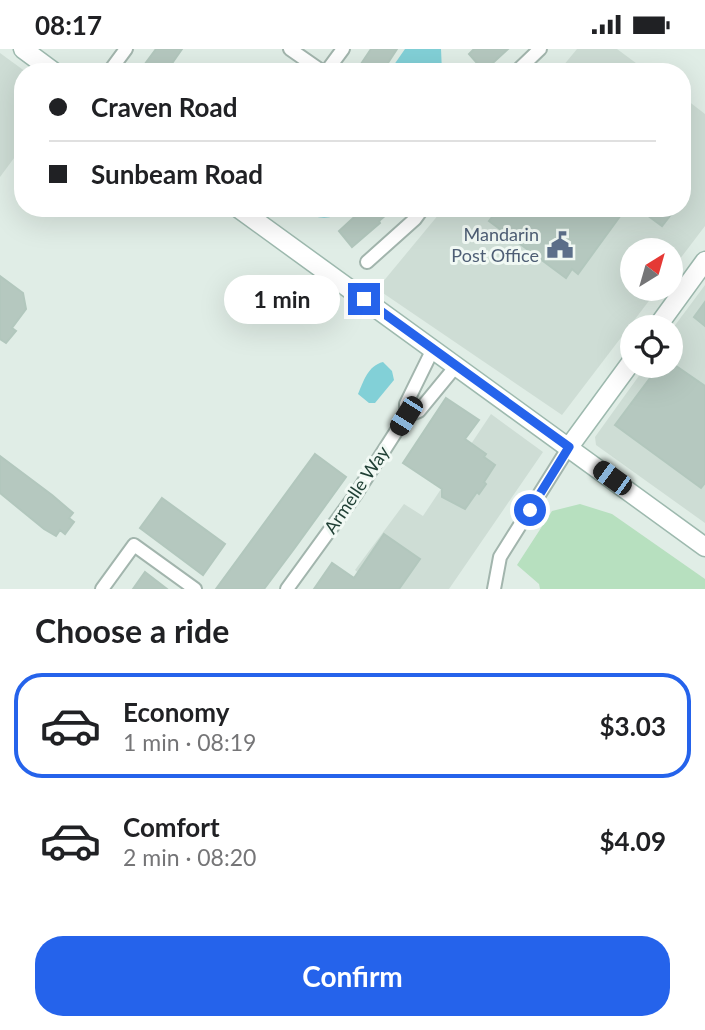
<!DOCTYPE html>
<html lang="en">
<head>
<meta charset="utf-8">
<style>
	:root { --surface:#fff; --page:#f2f2f2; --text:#202124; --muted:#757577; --line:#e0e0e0; --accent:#2563eb }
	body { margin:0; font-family:Lato,sans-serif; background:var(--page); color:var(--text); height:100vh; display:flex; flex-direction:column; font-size:26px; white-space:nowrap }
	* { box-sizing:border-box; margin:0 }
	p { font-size:23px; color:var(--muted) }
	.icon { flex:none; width:38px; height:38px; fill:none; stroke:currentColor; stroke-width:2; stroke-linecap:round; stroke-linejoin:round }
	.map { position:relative; height:540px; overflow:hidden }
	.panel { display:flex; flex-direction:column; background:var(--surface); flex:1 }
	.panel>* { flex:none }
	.hud { position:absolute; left:14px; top:14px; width:677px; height:154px; border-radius:28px; box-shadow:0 7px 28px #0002; display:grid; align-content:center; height:154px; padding:0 35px; background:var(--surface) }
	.needle { width:46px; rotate:37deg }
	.controls { position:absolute; left:620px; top:189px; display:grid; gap:14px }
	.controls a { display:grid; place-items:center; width:63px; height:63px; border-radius:50%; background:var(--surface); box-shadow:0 7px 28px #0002; font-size:35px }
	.end { position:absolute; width:32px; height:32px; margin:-16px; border:9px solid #2563eb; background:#fff; box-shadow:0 0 0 4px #fff }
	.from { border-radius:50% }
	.bubble { position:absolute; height:49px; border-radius:24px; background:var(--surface); box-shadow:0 7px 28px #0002; font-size:23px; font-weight:700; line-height:49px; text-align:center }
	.car { position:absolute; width:21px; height:42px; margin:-21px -10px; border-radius:9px; box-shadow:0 0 5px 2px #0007; background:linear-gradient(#222 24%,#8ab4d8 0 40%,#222 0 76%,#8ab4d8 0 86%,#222 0) }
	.hud b { display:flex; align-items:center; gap:24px; height:66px; font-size:26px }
	.hud b+b { border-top:2px solid var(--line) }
	.hud i { width:18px; height:18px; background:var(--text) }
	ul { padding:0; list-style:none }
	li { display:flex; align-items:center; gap:21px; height:105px; margin:0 14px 10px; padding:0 21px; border:4px solid transparent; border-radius:28px }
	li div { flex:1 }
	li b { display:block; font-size:26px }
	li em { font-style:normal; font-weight:700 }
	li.active { border-color:var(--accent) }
	li>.icon { width:63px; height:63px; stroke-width:1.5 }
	h2 { padding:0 35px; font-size:32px; line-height:84px }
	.primary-button { display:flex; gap:14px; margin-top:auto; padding:14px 35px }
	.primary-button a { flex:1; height:80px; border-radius:28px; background:var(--accent); color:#fff; font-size:28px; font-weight:700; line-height:80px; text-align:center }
	.status { display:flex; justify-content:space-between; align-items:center; height:49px; padding:0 35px; background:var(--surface); direction:ltr }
	.status svg { height:19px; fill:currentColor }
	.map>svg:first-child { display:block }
</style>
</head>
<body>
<div class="status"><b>08:17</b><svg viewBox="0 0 49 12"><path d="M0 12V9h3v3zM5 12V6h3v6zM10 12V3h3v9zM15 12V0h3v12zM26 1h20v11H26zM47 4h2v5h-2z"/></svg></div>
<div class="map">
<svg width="705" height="540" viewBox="0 0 705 540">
	<rect width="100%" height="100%" fill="#e0ede6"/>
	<!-- built -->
	<path fill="#ceddd5" d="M577,0H617L648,23H558Z
		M0,4L26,23H23V97L0,128Z
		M683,48L705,65V177L670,223V201H632V240H658L562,366L377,240L444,159H682Z
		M705,236V474L596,396L595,388L646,317H670V283Z
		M491,365L543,403L449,540H366L370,534L355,521L404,455L423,467Z"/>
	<!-- green -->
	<path fill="#b7e0bf" d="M580,455L612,465L705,530V540H540L539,535L517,516L552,462Z"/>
	<!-- water -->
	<path fill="#82d0d7" d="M405,0H441L442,23H389Z
		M303,159H346C331,172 317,172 303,159Z
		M383,313L392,322L394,331L375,354H369L358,345C364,331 368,317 383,313Z"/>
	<!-- building -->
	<path fill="#b5c8bf" stroke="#b2c7bd" stroke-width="2" d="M156,0H182L166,23H139Z
		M371,0H397L382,23H366L359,18Z
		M474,0H508L484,22L469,5Z
		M364,159H394L379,172L380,174L352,198L339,182Z
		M499,159H626L578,225L572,220L566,229L489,172Z
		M651,159H676L662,177L647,166Z
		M0,227L23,244L26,260L12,279L16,282L6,294L0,290Z
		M705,253V277L694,268Z
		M659,317H676L705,337V434L701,439L615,376Z
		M446,349L479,371L465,390L486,405L484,408L495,416L484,433L486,435L479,445L477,443L465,460L442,448V440L403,414Z
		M315,405L346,428L294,500L264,540H216Z
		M0,407L52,446L73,464L69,469L74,473L65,485L60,481L56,487L44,480L0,444Z
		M162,449L225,495L203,526L140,479Z
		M384,485L420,510L399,540H314L332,514L354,529Z
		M145,523L167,540H133Z"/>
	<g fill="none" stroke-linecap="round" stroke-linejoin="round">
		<defs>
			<path id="street" d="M290,0L323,23
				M109,23L126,0
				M326,23L343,0
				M516,23L540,0
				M367,213L415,170L423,159
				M406,367L419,362L456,317
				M102,540L134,496L195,540
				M287,540L356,445L406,367V355L433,300
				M494,540L500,508L569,398"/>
			<path id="secondary" d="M23,0L54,23
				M238,159L705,498
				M657,278L705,212
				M569,398L632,312"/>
		</defs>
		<!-- street casing -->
		<use href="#street" stroke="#a2b5ad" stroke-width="16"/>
		<!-- secondary casing -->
		<use href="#secondary" stroke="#9db9ae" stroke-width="21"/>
		<!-- street -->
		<use href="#street" stroke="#fff" stroke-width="12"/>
		<!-- secondary -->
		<use href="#secondary" stroke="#fff" stroke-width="18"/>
	</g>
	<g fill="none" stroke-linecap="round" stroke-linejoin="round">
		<!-- route -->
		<path stroke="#2563eb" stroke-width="9" d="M364,250L569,398L530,461"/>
	</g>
	<!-- icons -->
	<defs>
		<symbol id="civic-bare" viewBox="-9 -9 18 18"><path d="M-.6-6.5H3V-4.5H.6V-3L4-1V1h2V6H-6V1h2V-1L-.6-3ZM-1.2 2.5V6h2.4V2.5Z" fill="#5c6f8a" stroke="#f1f9f4" stroke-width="2.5" paint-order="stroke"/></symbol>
	</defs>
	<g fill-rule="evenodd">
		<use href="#civic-bare" x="541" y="177" width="38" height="38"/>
	</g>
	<g text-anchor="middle" stroke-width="6" stroke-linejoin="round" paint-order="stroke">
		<!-- service labels -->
		<g font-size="18" fill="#4e5e75" stroke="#f1f9f4" text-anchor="end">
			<text x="539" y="192">Mandarin<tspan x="539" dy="21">Post Office</tspan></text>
		</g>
		<!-- street labels -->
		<g font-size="18" fill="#1f3f34" stroke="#f1f9f4">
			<text transform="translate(357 441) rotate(-56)" y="6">Armelle Way</text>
		</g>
	</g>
</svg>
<div class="controls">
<a><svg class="needle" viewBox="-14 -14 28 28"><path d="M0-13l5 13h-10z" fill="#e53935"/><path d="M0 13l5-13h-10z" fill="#757577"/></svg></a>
<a><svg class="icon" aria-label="locate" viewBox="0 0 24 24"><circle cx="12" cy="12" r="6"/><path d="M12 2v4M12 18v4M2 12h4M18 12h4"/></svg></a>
</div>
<i class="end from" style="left:530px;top:461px"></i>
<i class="end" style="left:364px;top:250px"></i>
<div class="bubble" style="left:224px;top:226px;width:116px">1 min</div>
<i class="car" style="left:406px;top:367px;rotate:212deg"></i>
<i class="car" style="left:612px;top:429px;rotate:306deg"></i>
<div class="hud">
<b><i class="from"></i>Craven Road</b>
<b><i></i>Sunbeam Road</b>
</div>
</div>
<section class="panel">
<h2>Choose a ride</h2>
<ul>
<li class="active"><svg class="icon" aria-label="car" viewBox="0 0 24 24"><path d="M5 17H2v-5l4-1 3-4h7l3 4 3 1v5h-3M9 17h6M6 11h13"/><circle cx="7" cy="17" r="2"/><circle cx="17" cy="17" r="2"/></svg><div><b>Economy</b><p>1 min · 08:19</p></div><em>$3.03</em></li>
<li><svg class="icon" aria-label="car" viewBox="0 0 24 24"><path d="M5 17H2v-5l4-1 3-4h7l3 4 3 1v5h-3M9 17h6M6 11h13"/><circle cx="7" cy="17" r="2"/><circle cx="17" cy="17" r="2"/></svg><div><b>Comfort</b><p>2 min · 08:20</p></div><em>$4.09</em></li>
</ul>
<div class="primary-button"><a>Confirm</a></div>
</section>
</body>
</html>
